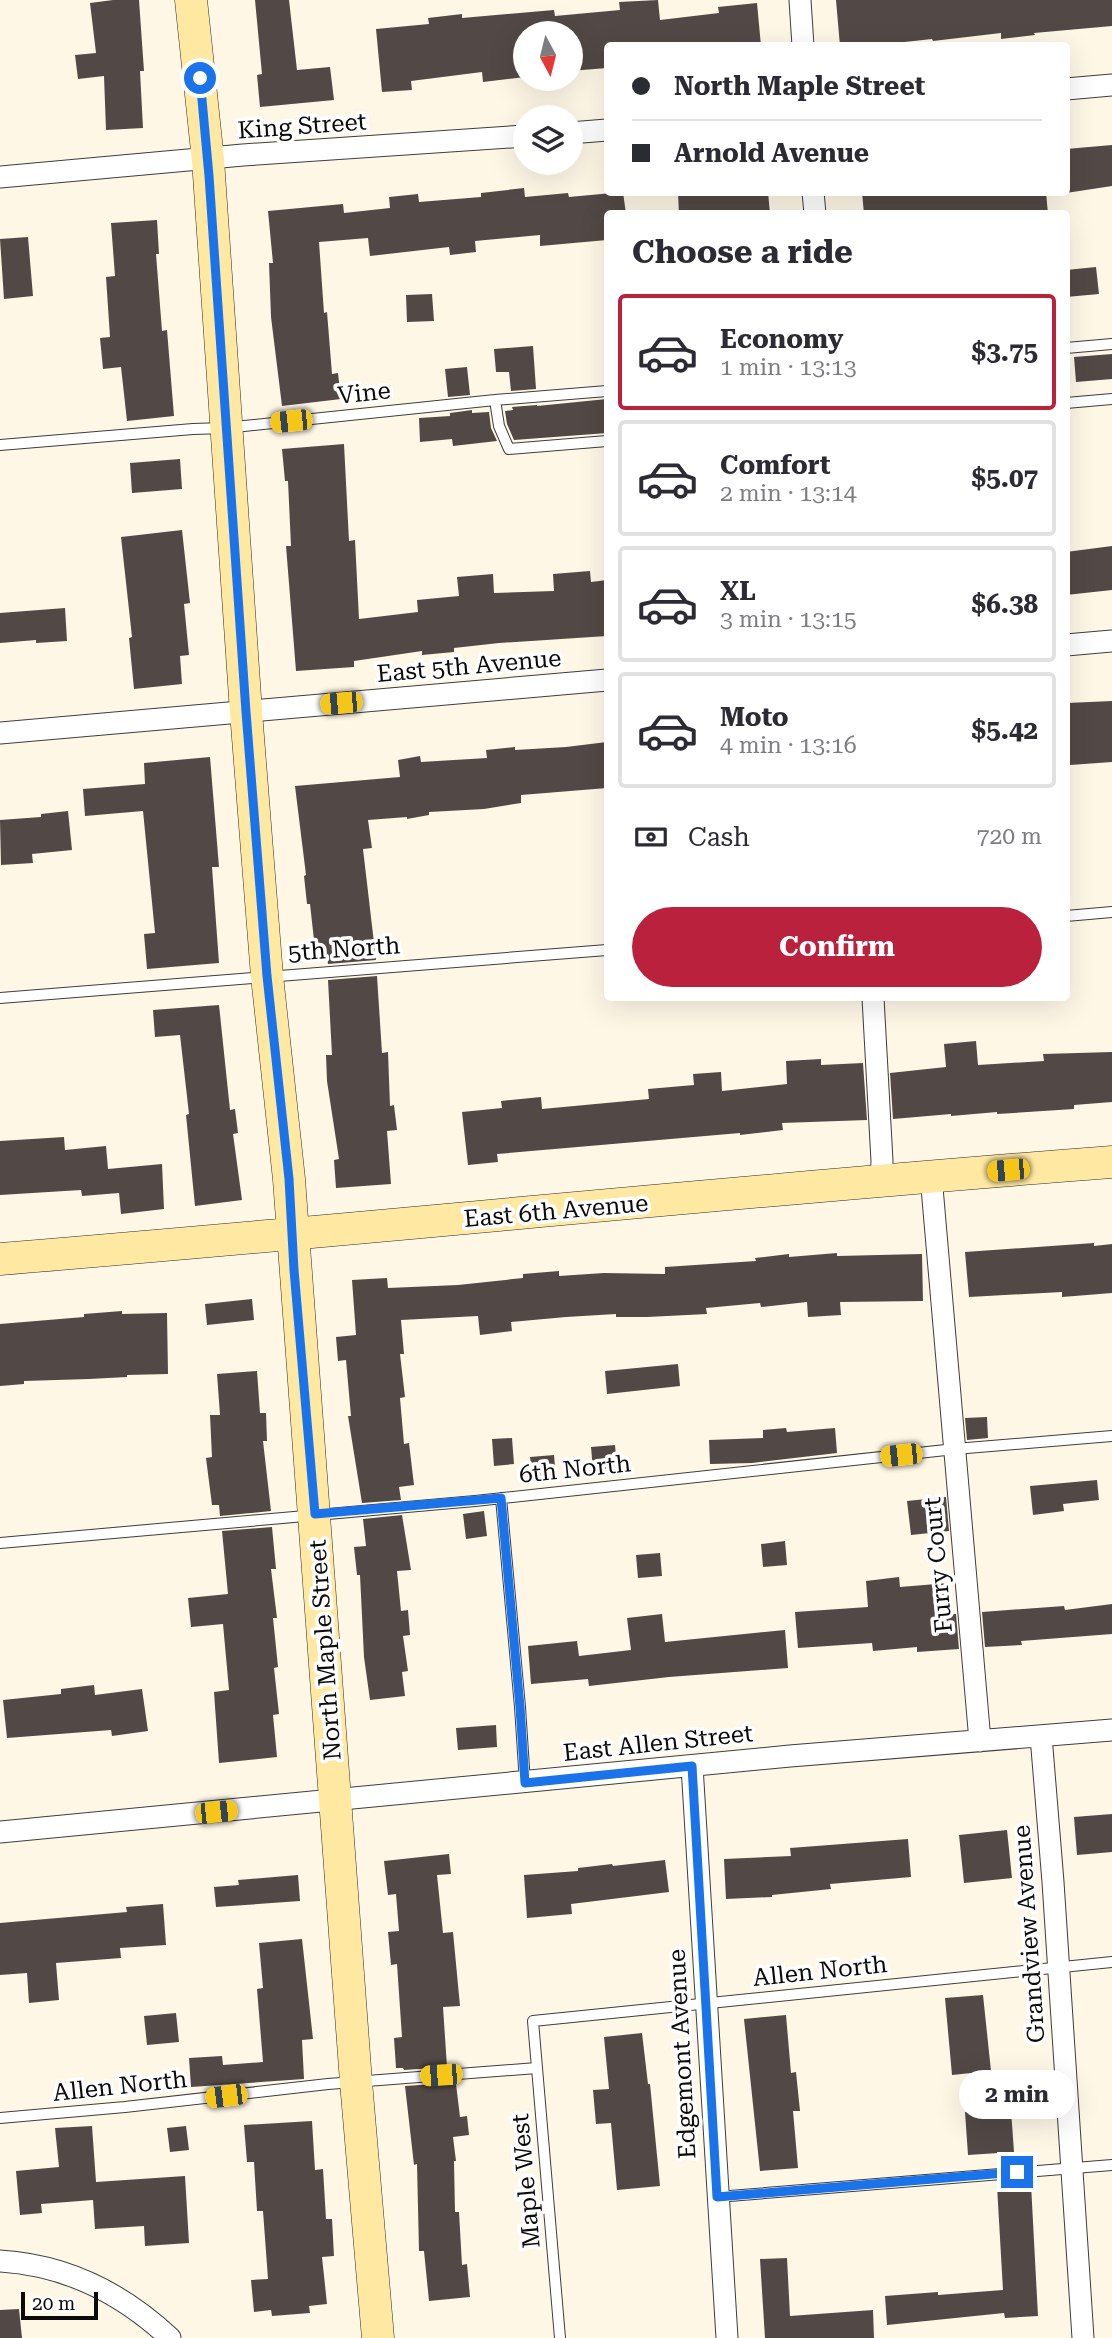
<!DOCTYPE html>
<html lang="en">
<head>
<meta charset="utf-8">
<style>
	:root { --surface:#fff; --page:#f2f2f3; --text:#2b2b33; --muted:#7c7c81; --line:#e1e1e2; --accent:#ba213d }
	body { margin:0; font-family:"Roboto Serif",serif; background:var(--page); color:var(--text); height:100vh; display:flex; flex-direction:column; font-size:26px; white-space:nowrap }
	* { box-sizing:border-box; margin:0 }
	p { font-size:23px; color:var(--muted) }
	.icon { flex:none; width:38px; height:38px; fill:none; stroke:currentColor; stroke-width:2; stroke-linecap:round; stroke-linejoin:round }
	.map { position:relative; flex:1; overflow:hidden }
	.side { position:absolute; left:604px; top:210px; width:466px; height:791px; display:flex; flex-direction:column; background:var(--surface); border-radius:7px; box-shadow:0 7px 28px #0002 }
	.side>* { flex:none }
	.hud { position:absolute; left:604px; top:42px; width:466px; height:154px; border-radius:7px; box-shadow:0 7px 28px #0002; display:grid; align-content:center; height:154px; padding:0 28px; background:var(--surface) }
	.needle { width:46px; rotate:173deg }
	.buttons { position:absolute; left:513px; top:21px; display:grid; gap:14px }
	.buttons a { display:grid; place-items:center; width:70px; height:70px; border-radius:50%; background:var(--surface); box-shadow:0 7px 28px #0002; font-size:35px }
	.scale { position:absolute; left:21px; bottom:18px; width:77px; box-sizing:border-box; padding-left:7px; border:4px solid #0a0a0a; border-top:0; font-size:19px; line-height:24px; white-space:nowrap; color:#0a0a0a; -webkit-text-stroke:5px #fff; paint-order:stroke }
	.end { position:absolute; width:32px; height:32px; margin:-16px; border:9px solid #1a73e8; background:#fff; box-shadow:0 0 0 4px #fff }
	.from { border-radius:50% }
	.bubble { position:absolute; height:49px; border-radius:24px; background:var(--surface); box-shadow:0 7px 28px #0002; font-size:23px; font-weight:700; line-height:49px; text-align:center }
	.car { position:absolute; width:21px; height:42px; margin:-21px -10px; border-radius:9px; box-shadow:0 0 5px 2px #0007; background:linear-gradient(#f5c518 24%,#345 0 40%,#f5c518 0 76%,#345 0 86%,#f5c518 0) }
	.hud b { display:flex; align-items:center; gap:24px; height:66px; font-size:26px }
	.hud b+b { border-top:2px solid var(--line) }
	.hud i { width:18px; height:18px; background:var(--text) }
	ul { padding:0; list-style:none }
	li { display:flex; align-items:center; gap:21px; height:116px; margin:0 14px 10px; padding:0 14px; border:4px solid var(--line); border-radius:7px }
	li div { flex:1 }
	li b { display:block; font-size:26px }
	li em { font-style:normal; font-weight:700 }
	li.on { border-color:var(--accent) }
	li>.icon { width:63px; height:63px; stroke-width:1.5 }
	h2 { padding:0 28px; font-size:32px; line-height:84px }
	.pay { display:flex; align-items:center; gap:18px; height:77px; padding:0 28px; font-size:26px }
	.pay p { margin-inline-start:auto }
	.button { display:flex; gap:14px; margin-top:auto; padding:14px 28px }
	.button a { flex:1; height:80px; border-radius:42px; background:var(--accent); color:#fff; font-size:28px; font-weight:700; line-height:80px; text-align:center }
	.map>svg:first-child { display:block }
</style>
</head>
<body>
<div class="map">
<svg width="1112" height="2338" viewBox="0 0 1112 2338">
	<rect width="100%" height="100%" fill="#fff7e6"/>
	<!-- building -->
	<path fill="#524946" d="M113,0H139L144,71H140L143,128L106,130L104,76L78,79L75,55L96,53L90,3Z
		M255,0H289L297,70L330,67L334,100L260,107L257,75L262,74Z
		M658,0L660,20L719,13L718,7L757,3L761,46H607V68L570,71V33H525V77L483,82L482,72L411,81L412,90L382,92L376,29L429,24L428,18L462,14V18L554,10L555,16L620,10L619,2Z
		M836,0H1112V26L1034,33L1035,35L1001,39V33L933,41L932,39L868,46H840Z
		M1112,145V186L1066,193V149Z
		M524,188L525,197L568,193L569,197L623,192L626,214H607V240L540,246V235L475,241L476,252L450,255L449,247L370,256L368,238L319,242L324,313L327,312L332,374L338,373L341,399L282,406L271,317L269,263H273L268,211L343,204L344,213L390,208L389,197L418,194L419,202L481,197V193Z
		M678,192H768L770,214H679Z
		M862,192H1046L1048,214H864Z
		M157,220L159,254H156L162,331L167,330L174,416L127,421L121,367L103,369L100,338L110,337L106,277L115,276L111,223Z
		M28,237L33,296L4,299L0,239Z
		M1096,267L1099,294L1066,297V270Z
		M432,294L434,321L407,322L406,295Z
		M533,346L536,389L511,391L509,372H496L494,349Z
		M1112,354V379L1076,382L1074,357Z
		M467,367L470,395L448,397L445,369Z
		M607,399V433L514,440L507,424L505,411L513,410L512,407L537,405V406Z
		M472,410V413L489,412L491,428L497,441L453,446L452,439L420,442L419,418L450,416V413Z
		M344,444L349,541L355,540L359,619L418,612L417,600L459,596L457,577L493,574L494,593L554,591L553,574L590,571L591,582L607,580V636L499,643L454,648V652L422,655V651L354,661V667L296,671L286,546H291L288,481H285L282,449Z
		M180,459L182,489L132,493L130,463Z
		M182,530L190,603L184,604L189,655L180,656L182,684L134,689L129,638L132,637L121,537Z
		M1112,546V590L1066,595V552Z
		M65,608L67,641L36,643V640L0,643V613Z
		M1112,701V762L1070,765L1067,703Z
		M607,742V788L521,795V803L484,809L429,812V815L407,819V817L368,820L372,848L363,849L376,960L328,964L327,957L316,958L310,904H307L304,876L306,875L295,786L400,777L398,760L420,756L421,762L487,758L486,750L515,747V750L566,747Z
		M210,757L219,867H212L219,963L147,969L144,934L155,933L143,811L85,816L83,789L145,784L144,763Z
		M68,811L72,850L32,854L33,863L1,865L0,820L41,817V814Z
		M377,976L382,1053L388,1052L390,1106L394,1105L397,1130L387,1131L391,1184L336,1188L334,1160L339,1159L327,1081L326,1055H332L328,980Z
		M219,1005L230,1110L235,1109L238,1133L233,1134L242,1200L195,1206L186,1115L189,1114L180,1035L155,1037L153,1010Z
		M976,1041L978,1065L1044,1061L1043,1054L1112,1052V1102L1074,1105V1109L997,1114V1112L951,1116V1114L893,1119L890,1073L946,1067L944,1044Z
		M821,1059V1065L863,1063L867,1120L782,1123L783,1130L740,1135V1133L497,1154L498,1162L468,1165L462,1112L502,1108L501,1101L541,1097L542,1109L649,1099L648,1089L694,1085L693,1074L721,1072L722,1091L787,1084L786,1061Z
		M64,1137L65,1150L106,1146L108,1169L162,1164L164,1209L121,1214L119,1193L82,1196L81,1190L0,1195V1141Z
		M1094,1243V1246L1112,1244V1293L1062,1297V1292L969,1297L965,1252Z
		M837,1253V1256L922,1254L923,1301L840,1302L841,1315L808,1317L807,1302L761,1307L760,1303L706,1308L707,1314L647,1317H616V1314L566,1317L511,1322L512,1331L480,1335L478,1316L401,1320L404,1354H400L405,1397L400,1398L404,1444L409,1443L414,1485L399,1487L401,1500L362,1503L348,1416H351L346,1360L338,1361L336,1337L356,1335L352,1280L387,1278L388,1288L458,1285L523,1278V1274L559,1271V1276L604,1273L665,1274V1267L756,1261L755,1258L789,1254V1257Z
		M252,1299L254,1320L207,1325L205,1304Z
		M122,1311V1314L167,1313L168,1374L127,1375V1377L89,1379L24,1381V1384L0,1386V1324L84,1317V1314Z
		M678,1364L680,1386L607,1394L605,1371Z
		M257,1371L260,1413H266L267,1441H263L271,1511L220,1516L219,1505H212L206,1458L212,1457L210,1415H220L217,1374Z
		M987,1417L988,1438L967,1440L965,1418Z
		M786,1428L787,1432L835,1428L837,1453L752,1463L710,1464L709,1440L763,1438V1430Z
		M512,1438L514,1464L494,1466L492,1439Z
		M615,1445L617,1468L593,1470L591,1447Z
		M554,1455L556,1478L533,1480L530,1457Z
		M1097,1480L1099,1500L1063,1504L1064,1511L1033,1515L1030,1486Z
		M946,1497L949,1531L911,1535L907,1501Z
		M484,1511L487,1536L466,1539L463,1514Z
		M402,1515L411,1570L397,1571L401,1611L408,1610L410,1635L403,1636L408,1671L402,1672L405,1696L370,1700L364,1657L360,1575H357L354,1547L366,1546L363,1519Z
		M272,1527L276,1569H271L277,1618H273L278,1667L274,1668L279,1714L273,1715L277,1757L219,1763L214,1692L229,1690L223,1624L191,1627L188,1598L228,1594L222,1531Z
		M785,1541L787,1565L763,1567L761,1544Z
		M660,1553L662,1576L638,1578L636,1555Z
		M899,1577L900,1587L948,1583L951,1614H956L959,1649L917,1652V1647L873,1651L872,1643L798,1648L795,1612L868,1607L866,1581Z
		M1112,1604V1634L1021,1641L1022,1645L985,1647L982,1612L1064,1606L1065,1610Z
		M662,1614L665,1642L785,1630L788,1668L669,1677L589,1686L588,1679L531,1684L528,1646L577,1641L579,1656L631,1650L627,1618Z
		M94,1685L95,1695L142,1689L148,1731L112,1736L111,1730L7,1738L3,1700L61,1694V1689Z
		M496,1725L497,1747L458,1750L456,1728Z
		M1112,1814V1852L1077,1855L1074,1817Z
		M1007,1830L1012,1878L964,1883L959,1835Z
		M908,1839L911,1877L830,1884L831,1889L772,1895V1897L726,1899L724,1859L791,1856L790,1848Z
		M449,1854L451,1874L437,1875L443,1933L453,1932L460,2006L443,2007L447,2067L404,2070L403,2068H396L394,2038L402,2037L397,1964L391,1965L388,1932L399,1931L396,1894L388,1895L384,1861Z
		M665,1860L669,1892L571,1904L572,1914L527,1918L524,1875L578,1871V1868L612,1864L613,1866Z
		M298,1875L300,1901L216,1907L214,1887L239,1885L238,1880Z
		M163,1904L166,1945L120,1948L121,1958L56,1963L59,2000L29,2003L27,1973L0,1975V1923L127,1912L126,1907Z
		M302,1939L313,2039L302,2040L304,2079L191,2087L189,2058L222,2056L223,2065L263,2062L257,1989L263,1988L259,1943Z
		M983,1995L991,2071L952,2075L945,1998Z
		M176,2013L179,2042L147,2045L144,2016Z
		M786,2015L791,2073L796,2072L800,2111H793L798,2168L760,2171L744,2019Z
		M642,2033L648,2084H650L660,2186L617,2190L611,2123L596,2124L593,2090L609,2089L604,2037Z
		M449,2083V2085L456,2084L460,2117L467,2116L469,2135L453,2137L456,2161H454L455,2212H459L462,2265L467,2264L470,2297L429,2301L424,2251H419L417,2164L414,2165L405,2086Z
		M1011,2110L1014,2152L968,2155L965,2112Z
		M312,2121L315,2170L323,2169L326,2219H332L334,2256L322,2257L327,2304L309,2306L310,2313L272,2316L271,2310L254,2312L251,2280L268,2279L263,2211H257L254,2162H247L244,2125Z
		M92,2126L96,2182L185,2176L189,2243L145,2246L144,2226L95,2229L93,2200L41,2204L42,2213L20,2215L16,2171L59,2167L55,2128Z
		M186,2126L189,2150L170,2152L167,2128Z
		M1031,2184L1038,2316L1005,2318L1004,2313L887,2325L885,2296L938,2292V2295L1003,2290L997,2186Z
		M787,2258L790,2316L873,2310L874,2338H765L760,2259Z
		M19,2309L22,2338H0V2310Z"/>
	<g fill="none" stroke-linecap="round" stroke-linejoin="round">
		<defs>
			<path id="lane" d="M1066,348L1112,344
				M495,400L499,426L509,449L607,441
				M1066,403L1112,399
				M0,445L193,429L225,428L495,400L607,391
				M1066,916L1112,912
				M0,998L607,950
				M501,1498L520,1707L525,1783
				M0,1543L475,1501L955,1449L1112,1436
				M0,2118L125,2107L328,2084L537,2068
				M717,2197L1112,2165
				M560,2338L533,2021L1112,1962"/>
			<path id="street" d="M800,0L803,46
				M1066,89L1112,85
				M570,133L607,130
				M0,177L243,155L525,136
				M813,192L815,214
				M1066,645L1112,641
				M0,733L607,680
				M873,998L882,1161L881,1180
				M931,1176L980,1741
				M1041,1736L1053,1882L1083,2338
				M692,1766L727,2338
				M0,1832L790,1756L1112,1730
				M0,2261C66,2265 122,2293 170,2338"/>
			<path id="secondary" d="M191,0L208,160L246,712L267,976L289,1179L356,2082L378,2338
				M0,1259C371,1229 741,1190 1112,1162"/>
		</defs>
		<!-- lane casing -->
		<use href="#lane" stroke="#3d3d3d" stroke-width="12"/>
		<!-- street casing -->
		<use href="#street" stroke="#3d3d3d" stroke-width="23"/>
		<!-- secondary casing -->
		<use href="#secondary" stroke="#2c2c2c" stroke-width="33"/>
		<!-- lane -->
		<use href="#lane" stroke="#fff" stroke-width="10"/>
		<!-- street -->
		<use href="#street" stroke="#fff" stroke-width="21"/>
		<!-- secondary -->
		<use href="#secondary" stroke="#ffe8a1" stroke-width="32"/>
	</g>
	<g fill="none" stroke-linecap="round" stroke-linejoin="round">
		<!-- route -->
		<path stroke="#1a73e8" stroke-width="9" d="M200,78L209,176L246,712L267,976L289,1179L294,1270L315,1514L501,1498L520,1707L525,1783L692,1766L717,2197L1017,2172"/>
	</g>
	<g text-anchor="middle" stroke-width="7" stroke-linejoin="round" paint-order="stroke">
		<!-- street labels -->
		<g font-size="24" fill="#0a0a0a" stroke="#fff">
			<text transform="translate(302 126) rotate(-4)" y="8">King Street</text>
			<text transform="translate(364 393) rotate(-6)" y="8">Vine</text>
			<text transform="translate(469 666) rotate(-5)" y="8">East 5th Avenue</text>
			<text transform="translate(344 949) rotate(-4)" y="8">5th North</text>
			<text transform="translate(556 1211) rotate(-5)" y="8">East 6th Avenue</text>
			<text transform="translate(575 1469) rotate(-6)" y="8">6th North</text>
			<text transform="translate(938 1565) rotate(-95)" y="8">Furry Court</text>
			<text transform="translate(325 1650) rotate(-94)" y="8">North Maple Street</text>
			<text transform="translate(658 1743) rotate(-6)" y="8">East Allen Street</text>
			<text transform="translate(1029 1934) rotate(-94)" y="8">Grandview Avenue</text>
			<text transform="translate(820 1971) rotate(-6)" y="8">Allen North</text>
			<text transform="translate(682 2054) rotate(-93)" y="8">Edgemont Avenue</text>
			<text transform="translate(120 2086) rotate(-6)" y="8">Allen North</text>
			<text transform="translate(526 2181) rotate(-95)" y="8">Maple West</text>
		</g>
	</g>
</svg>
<div class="buttons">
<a><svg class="needle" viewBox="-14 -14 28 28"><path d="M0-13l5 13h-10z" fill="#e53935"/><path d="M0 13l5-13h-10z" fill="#7c7c81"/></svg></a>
<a><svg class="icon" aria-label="layers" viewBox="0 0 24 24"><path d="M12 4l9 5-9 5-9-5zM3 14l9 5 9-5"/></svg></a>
</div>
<div class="scale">20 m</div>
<i class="end from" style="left:200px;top:78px"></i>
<i class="end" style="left:1017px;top:2172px"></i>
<div class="bubble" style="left:959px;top:2070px;width:116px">2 min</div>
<i class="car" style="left:291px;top:421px;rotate:264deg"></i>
<i class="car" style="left:341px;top:703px;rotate:265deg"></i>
<i class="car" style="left:1008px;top:1170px;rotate:265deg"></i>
<i class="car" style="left:901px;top:1455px;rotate:264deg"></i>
<i class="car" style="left:216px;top:1812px;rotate:84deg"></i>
<i class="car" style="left:441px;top:2075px;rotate:266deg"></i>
<i class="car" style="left:226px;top:2096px;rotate:263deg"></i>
<div class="hud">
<b><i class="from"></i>North Maple Street</b>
<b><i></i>Arnold Avenue</b>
</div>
<section class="side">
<h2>Choose a ride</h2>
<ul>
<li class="on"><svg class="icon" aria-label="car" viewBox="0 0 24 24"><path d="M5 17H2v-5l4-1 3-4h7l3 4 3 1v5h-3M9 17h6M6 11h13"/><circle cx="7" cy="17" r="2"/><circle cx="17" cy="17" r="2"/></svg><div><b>Economy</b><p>1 min · 13:13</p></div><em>$3.75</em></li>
<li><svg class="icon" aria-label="car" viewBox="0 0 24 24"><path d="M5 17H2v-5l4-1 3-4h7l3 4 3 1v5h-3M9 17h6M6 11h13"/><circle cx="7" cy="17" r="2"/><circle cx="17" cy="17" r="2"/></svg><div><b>Comfort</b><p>2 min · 13:14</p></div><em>$5.07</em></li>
<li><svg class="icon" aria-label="car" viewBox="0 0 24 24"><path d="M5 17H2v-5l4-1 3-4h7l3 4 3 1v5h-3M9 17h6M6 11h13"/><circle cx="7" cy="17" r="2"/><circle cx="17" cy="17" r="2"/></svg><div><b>XL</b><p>3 min · 13:15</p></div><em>$6.38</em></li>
<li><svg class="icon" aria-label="car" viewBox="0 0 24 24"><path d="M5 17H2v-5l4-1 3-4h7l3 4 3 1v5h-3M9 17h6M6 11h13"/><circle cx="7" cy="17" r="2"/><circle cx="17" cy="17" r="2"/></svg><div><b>Moto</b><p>4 min · 13:16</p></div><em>$5.42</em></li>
</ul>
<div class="pay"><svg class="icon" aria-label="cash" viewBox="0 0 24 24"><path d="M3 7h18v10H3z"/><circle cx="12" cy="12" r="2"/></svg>Cash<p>720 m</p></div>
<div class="button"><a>Confirm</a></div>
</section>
</div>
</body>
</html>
